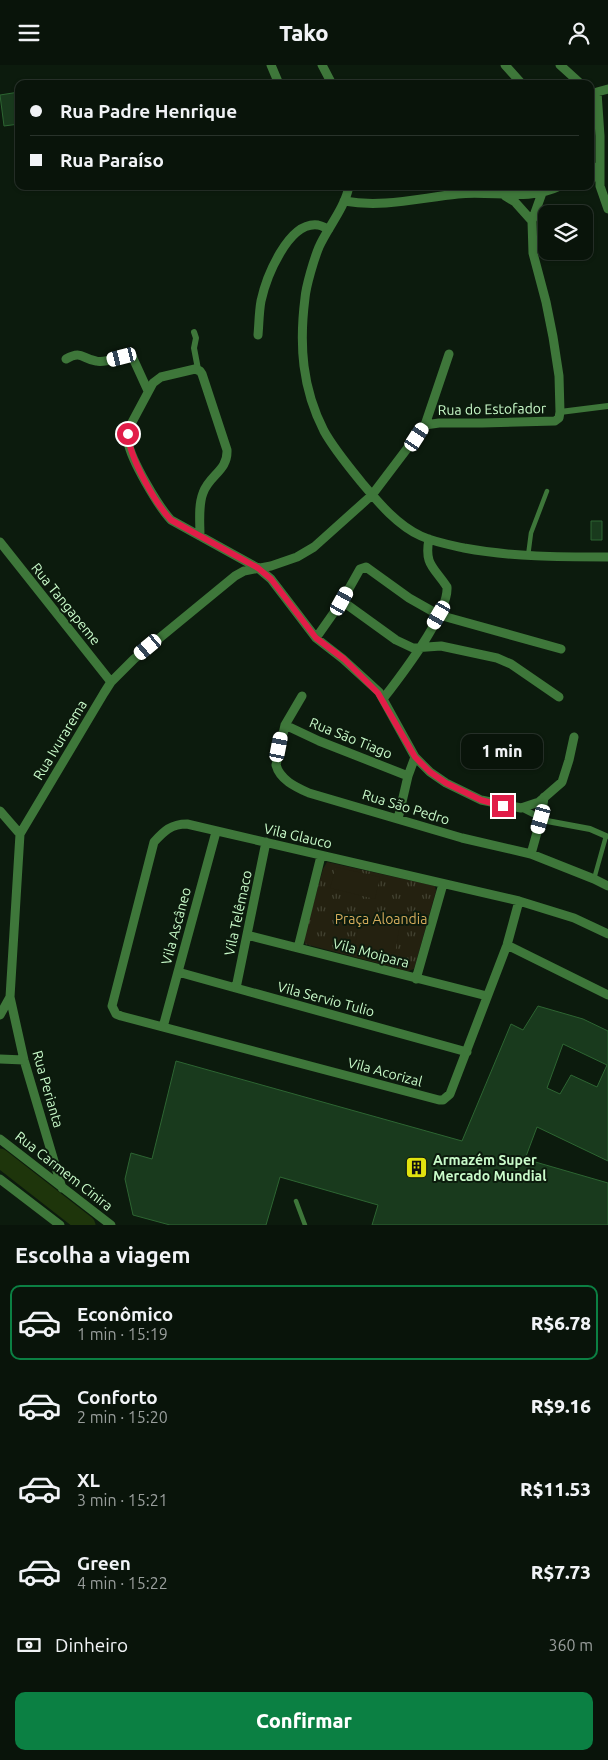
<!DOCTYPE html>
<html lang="pt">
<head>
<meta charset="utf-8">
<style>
	:root { --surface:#09140a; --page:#172118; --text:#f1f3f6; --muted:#999e9c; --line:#29332b; --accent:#0b8043 }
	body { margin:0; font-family:Ubuntu,sans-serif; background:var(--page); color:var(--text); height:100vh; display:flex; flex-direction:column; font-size:19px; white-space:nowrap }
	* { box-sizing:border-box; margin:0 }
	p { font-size:16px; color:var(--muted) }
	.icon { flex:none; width:28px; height:28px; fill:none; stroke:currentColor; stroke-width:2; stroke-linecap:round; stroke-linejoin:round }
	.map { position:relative; height:1160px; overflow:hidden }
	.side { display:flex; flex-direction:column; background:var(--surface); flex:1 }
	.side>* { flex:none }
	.banner { position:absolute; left:15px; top:15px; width:579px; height:110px; border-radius:10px; box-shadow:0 1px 4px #0004,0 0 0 1px var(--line); display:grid; align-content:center; height:110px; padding:0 15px; background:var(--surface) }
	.buttons { position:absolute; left:538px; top:140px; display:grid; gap:10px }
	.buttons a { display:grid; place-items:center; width:55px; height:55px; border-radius:10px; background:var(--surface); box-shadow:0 1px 4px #0004,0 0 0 1px var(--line); font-size:25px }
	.end { position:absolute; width:22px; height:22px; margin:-11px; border:6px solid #e11d48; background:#fff; box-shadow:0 0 0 2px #fff }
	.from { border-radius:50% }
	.bubble { position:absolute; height:35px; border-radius:10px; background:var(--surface); box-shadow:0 1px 4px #0004,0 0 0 1px var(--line); font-size:16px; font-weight:800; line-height:35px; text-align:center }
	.car { position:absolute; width:15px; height:30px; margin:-15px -8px; border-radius:6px; box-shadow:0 0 4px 1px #0007; background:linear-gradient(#fff 24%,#345 0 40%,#fff 0 76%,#345 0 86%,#fff 0) }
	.banner b { display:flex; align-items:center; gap:18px; height:48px; font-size:19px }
	.banner b+b { border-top:1px solid var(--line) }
	.banner i { width:12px; height:12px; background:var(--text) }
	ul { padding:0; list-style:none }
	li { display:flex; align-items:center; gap:15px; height:75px; margin:0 10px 8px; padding:0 5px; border:2px solid transparent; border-radius:10px }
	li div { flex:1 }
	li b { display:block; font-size:19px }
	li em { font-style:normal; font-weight:800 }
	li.active { border-color:var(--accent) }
	li>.icon { width:45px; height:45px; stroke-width:1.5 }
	h2 { padding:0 15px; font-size:22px; line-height:60px }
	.pay { display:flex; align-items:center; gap:12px; height:55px; padding:0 15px; font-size:19px }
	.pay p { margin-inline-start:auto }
	.primary-button { display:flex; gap:10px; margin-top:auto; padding:10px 15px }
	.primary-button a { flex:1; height:58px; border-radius:10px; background:var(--accent); color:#fff; font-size:20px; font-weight:800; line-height:58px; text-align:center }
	header { display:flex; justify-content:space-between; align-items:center; height:65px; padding:0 15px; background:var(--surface); font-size:22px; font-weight:800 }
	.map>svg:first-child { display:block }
</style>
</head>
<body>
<header><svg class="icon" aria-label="menu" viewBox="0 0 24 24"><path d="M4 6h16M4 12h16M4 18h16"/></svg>Tako<svg class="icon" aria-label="person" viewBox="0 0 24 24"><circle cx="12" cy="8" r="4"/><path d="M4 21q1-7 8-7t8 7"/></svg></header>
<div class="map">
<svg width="608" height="1160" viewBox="0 0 608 1160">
	<defs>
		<pattern id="grass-tufts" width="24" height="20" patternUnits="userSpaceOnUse" patternTransform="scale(1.25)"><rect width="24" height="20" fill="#242110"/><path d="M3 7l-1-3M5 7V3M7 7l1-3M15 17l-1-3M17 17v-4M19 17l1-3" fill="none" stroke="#424231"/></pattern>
	</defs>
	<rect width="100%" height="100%" fill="#0c1b0d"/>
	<!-- grass -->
	<path fill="url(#grass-tufts)" d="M327,797L435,821L436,826L414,904L408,906L305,879L304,873L323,804Z"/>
	<!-- garden -->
	<path fill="#242110" d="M544,156H546V186H562L561,194L540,192Z
		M336,802L380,812L375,834L330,823Z
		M360,852L400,859L395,888L355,880Z"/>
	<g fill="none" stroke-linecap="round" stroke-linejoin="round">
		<!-- river -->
		<path stroke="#1e350b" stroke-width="19" d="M0,1093L86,1160"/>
	</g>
	<!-- building -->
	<path fill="#193a1d" stroke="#2d6532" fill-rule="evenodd" d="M19,27V59L4,61L0,30Z
		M591,456H602V475H591Z
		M538,941L583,954L608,966V1096L537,1062L525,1094L608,1118V1160H372L378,1140L280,1112L266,1160H170L133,1150L125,1114L131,1088L152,1094L176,996L462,1076L511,959L523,965ZM563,979L607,1000L597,1022L571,1010L560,1029L547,1023Z"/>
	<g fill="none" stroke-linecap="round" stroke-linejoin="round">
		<!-- service -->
		<path stroke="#3e773a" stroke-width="4.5" d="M528,491L531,468L547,426
			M594,814L606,771
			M296,1136L305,1160"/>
		<!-- pedestrian -->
		<path stroke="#3e773a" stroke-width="6" d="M194,267L196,273L194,283L198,304
			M560,347L608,341
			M521,743L547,756L590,764L606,771"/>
		<!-- minor -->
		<path stroke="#3e773a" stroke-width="9" d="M271,0L279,19
			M322,0L332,19
			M505,0L522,19
			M560,0L581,19
			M597,27L600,71V121L608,144
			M597,27L608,24
			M590,99L600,109
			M590,111L600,113
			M349,121C345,143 328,162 319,182C314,194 306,221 305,233C299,280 302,323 324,366C334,384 349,402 362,418C378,437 397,460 421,471C434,477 450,480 464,483C512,492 560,492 608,492
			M505,131L515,137L532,156
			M344,136C383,143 419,133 458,129C493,125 527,137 560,121
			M258,270C259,259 259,247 261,236C266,213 288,156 318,160C322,161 326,163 329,164
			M66,294C82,285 82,294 96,296C108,299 120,289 132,291L148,326
			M425,360L439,358H482L555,356L559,353L560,347L559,311L553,272L546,237L533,188L532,156L542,128
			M200,471C200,457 198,441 203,428C209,410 228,406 227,385L202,309L200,306L195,304L161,312L153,318L130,361C128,367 127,371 128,377C131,395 158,441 171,455L258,503L271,514L316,573L343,594L379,627L415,692L430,707L446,718L481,735L521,743L539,737L562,717L569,695L574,672
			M0,477L111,617
			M342,536L396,575L413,583L441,581L497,593L511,599L559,632
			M316,573L342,536L360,504L366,502L409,533L439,550L561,584
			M302,631L285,660L276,700C280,715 296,722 309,728L462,773L531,789L594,814L608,821
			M383,634C400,612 449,549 447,522C434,502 424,500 429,474
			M285,660L319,676L408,711
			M0,746L20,769
			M398,754L408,711L415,692
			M531,789L541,753L544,732
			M519,836L507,880L450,1029L443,1035H439L121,951L116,949L112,941L154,777C164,766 171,759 187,759L519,836L574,853L608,869
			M247,870L487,931
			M507,880L608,930
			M298,883L321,791
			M178,907L467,987
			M416,914L443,819
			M236,923L266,777
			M0,950L10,932
			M163,962L216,767
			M0,994L24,995
			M0,1074L111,1160
			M0,1114L60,1160
			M62,1123L24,995L10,932L20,769L104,628L111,617L134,594L235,511L244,506L271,501L297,492L314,482L372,430L425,360L449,289"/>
	</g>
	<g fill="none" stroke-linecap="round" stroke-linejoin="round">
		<!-- route -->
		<path stroke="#e11d48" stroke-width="6" d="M128,369C129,392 155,438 171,455L258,503L271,514L316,573L344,594L378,628L415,692L430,707L446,718L481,735L503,741"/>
	</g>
	<!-- icons -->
	<defs>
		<symbol id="building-square" viewBox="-11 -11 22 22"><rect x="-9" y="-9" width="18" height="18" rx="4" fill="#e1e20f" stroke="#0c1b0d"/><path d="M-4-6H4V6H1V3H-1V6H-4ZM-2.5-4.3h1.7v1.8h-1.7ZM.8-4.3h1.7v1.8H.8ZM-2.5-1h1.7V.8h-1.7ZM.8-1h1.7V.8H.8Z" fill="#111"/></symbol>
	</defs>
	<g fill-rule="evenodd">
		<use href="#building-square" x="404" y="1090" width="25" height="25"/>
	</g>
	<g text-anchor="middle" stroke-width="4" stroke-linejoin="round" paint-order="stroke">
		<!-- street labels -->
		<g font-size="14" fill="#c9fbca" stroke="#0c1b0d">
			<text transform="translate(492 344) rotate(-1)" y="5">Rua do Estofador</text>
			<text transform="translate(66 539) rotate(51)" y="5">Rua Tangapeme</text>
			<text transform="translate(351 673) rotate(22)" y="5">Rua São Tiago</text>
			<text transform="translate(60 675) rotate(-59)" y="5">Rua Ivurarema</text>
			<text transform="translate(406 742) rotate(17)" y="5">Rua São Pedro</text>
			<text transform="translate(298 771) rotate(13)" y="5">Vila Glauco</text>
			<text transform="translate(238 848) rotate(-78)" y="5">Vila Telêmaco</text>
			<text transform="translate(176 861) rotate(-75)" y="5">Vila Ascâneo</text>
			<text transform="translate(371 888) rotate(15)" y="5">Vila Moipara</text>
			<text transform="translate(326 934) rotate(15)" y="5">Vila Servio Tulio</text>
			<text transform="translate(385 1007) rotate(15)" y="5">Vila Acorizal</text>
			<text transform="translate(48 1024) rotate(74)" y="5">Rua Perianta</text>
			<text transform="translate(64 1106) rotate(38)" y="5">Rua Carmem Cinira</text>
		</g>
		<!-- park labels -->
		<g font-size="14" fill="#d5ab5c" stroke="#0c1b0d">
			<text x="381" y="859">Praça Aloandia</text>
		</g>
		<!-- poi labels -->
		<g font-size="14" font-weight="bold" fill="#c9fbca" stroke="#0c1b0d" text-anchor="start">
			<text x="433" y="1100">Armazém Super<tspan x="433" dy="16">Mercado Mundial</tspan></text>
		</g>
	</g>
</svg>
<div class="buttons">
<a><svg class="icon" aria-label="layers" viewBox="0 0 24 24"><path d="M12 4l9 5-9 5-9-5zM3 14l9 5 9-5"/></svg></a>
</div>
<i class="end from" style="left:128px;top:369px"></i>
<i class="end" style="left:503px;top:741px"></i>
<div class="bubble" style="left:461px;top:669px;width:82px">1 min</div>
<i class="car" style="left:122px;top:292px;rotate:256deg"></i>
<i class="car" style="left:417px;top:372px;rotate:33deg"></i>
<i class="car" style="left:342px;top:536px;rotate:29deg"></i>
<i class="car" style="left:439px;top:550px;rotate:210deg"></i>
<i class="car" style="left:148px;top:582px;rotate:230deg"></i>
<i class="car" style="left:279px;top:682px;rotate:11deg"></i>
<i class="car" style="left:541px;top:754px;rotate:196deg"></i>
<div class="banner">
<b><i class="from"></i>Rua Padre Henrique</b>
<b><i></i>Rua Paraíso</b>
</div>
</div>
<section class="side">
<h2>Escolha a viagem</h2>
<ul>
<li class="active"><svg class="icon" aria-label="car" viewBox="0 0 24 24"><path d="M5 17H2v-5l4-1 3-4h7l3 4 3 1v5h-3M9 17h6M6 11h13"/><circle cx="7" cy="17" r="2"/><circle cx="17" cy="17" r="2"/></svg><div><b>Econômico</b><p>1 min · 15:19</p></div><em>R$6.78</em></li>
<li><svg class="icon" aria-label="car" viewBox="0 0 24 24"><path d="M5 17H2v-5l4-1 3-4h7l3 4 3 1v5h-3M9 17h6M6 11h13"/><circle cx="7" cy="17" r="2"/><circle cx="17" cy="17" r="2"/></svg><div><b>Conforto</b><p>2 min · 15:20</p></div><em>R$9.16</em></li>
<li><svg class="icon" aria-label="car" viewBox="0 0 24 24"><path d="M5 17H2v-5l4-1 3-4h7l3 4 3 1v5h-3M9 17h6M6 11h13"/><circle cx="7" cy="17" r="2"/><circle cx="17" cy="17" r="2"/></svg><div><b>XL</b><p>3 min · 15:21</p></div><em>R$11.53</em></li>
<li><svg class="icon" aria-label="car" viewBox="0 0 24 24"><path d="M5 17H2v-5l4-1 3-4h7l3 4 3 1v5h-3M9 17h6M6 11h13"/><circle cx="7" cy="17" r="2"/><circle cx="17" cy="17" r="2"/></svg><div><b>Green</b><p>4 min · 15:22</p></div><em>R$7.73</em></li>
</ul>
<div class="pay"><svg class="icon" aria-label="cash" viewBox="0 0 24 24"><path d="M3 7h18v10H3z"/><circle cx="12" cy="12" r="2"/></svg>Dinheiro<p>360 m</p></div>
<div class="primary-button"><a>Confirmar</a></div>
</section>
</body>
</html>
